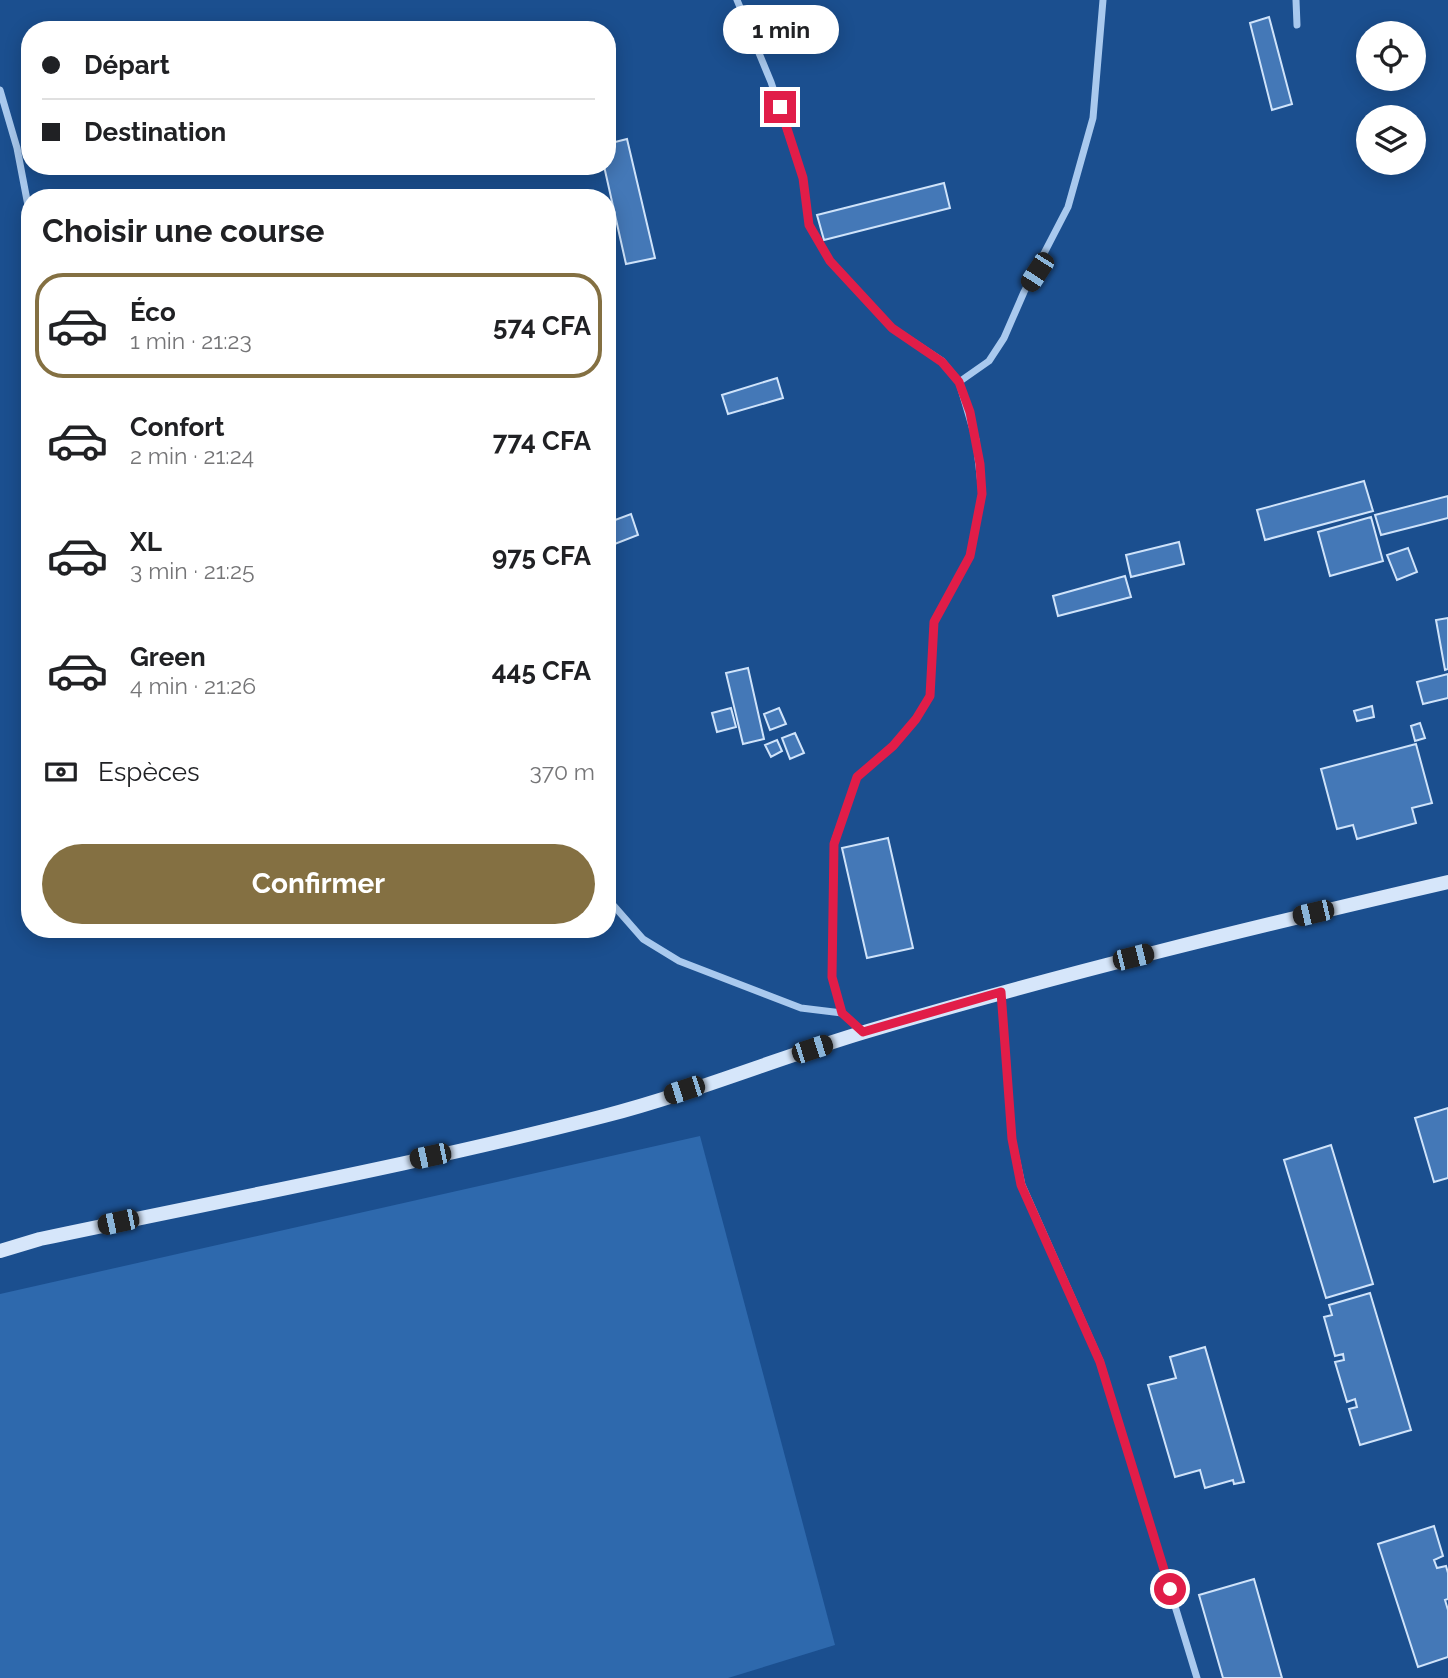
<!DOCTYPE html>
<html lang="fr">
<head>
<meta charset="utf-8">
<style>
	:root { --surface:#fff; --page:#f2f2f2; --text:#202124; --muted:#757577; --line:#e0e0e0; --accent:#847042 }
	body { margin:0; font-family:Raleway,sans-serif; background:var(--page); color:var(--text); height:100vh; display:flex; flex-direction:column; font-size:26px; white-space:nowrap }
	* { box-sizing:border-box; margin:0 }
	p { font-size:23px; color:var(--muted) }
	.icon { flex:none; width:38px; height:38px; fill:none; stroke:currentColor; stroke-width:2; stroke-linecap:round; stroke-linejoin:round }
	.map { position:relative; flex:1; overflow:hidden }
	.side { position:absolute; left:21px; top:189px; width:595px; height:749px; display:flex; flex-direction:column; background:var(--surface); border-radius:28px; box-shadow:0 4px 18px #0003 }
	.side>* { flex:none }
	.top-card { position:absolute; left:21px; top:21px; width:595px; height:154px; border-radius:28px; box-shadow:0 4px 18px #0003; display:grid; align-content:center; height:154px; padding:0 21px; background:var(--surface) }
	.buttons { position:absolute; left:1356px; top:21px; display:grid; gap:14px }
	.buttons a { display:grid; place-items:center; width:70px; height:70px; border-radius:50%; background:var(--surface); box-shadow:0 4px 18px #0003; font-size:35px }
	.end { position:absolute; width:32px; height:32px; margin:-16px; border:9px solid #e11d48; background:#fff; box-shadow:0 0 0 4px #fff }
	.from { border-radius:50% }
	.bubble { position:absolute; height:49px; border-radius:24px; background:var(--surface); box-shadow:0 4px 18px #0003; font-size:23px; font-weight:700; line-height:49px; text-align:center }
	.car { position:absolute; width:21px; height:42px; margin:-21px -10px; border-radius:9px; box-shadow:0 0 5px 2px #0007; background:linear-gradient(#222 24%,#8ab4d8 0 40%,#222 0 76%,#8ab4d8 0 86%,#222 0) }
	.top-card b { display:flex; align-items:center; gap:24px; height:66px; font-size:26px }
	.top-card b+b { border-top:2px solid var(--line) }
	.top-card i { width:18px; height:18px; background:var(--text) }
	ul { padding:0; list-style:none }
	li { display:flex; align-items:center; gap:21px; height:105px; margin:0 14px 10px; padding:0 7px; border:4px solid transparent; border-radius:28px }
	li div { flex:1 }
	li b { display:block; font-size:26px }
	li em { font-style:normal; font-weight:700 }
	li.on { border-color:var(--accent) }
	li>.icon { width:63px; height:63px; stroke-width:1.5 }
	h2 { padding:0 21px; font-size:32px; line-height:84px }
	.pay { display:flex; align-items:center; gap:18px; height:77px; padding:0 21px; font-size:26px }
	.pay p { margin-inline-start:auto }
	.primary-button { display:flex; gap:14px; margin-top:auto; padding:14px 21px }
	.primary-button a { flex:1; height:80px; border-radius:42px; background:var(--accent); color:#fff; font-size:28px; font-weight:700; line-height:80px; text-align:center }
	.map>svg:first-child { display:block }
</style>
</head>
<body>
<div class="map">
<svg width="1448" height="1678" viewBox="0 0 1448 1678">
	<rect width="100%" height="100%" fill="#1b4f8f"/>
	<!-- green -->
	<path fill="#2e69ad" d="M700,1136L835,1645L728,1678H0V1294Z"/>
	<!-- building -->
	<path fill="#4478b7" stroke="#cfe3fa" stroke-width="2" d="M1269,17L1292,104L1272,110L1250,23Z
		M627,139L655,258L626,264L604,166H607V144Z
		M944,183L950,208L824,240L817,215Z
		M777,378L783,398L728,414L722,395Z
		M1364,481L1373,511L1265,540L1257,510Z
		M1448,496V518L1381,535L1375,515Z
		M631,514L638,535L607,547V523Z
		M1371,517L1383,561L1330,576L1318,532Z
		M1179,542L1184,564L1131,577L1126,555Z
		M1408,548L1417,572L1397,580L1387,555Z
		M1125,576L1131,597L1058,616L1053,596Z
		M1448,618V669L1445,670L1436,620Z
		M748,668L764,739L743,744L726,673Z
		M1448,674V698L1423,704L1417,682Z
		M1372,706L1374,717L1357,721L1354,711Z
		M731,708L736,727L717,732L712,713Z
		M779,708L786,724L770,730L764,714Z
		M1420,723L1425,738L1415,741L1411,726Z
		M795,733L804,753L790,759L782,738Z
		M777,740L782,751L771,757L765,745Z
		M1416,744L1432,803L1412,808L1416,823L1357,839L1353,825L1337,829L1321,769Z
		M888,838L913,948L867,958L842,848Z
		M1448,1108V1178L1434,1182L1415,1118Z
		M1331,1145L1373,1284L1326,1298L1284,1160Z
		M1370,1293L1411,1430L1360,1445L1349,1409L1357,1407L1355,1399L1347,1402L1335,1362L1344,1360L1343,1354L1335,1356L1324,1317L1332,1315L1329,1305Z
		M1205,1347L1244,1482L1234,1484L1233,1480L1205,1488L1200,1470L1175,1477L1148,1385L1176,1378L1170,1357Z
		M1434,1526L1443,1556L1434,1560L1437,1568L1446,1566L1448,1573V1599L1445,1600L1448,1610V1657L1418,1667L1378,1544Z
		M1254,1579L1282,1678H1223L1199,1595Z"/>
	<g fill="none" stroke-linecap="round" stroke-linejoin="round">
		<!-- street -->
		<path stroke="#a9c9ee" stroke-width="7" d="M737,0L771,82L803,178L809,225L830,261L892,328L942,361L959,382
			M1296,0L1297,25
			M0,90L17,148L30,216
			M607,898L643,939L679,961L801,1008L842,1013
			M1001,994L1012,1139L1022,1185L1100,1361L1197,1678
			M863,1032L842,1013L832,977L834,843L857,777L893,746L916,719L930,696L934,622L970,556L982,493L976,440L959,382L989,361L1004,338L1024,292L1068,207L1093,118L1103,0"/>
		<!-- secondary -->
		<path stroke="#d6e6fa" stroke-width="14" d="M0,1251L40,1239C228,1199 418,1164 604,1116C693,1093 780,1057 868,1031C1060,974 1253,927 1448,882"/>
	</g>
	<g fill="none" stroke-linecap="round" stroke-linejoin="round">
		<!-- route -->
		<path stroke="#e11d48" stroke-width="9" d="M780,107L803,178L809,225L830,261L892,328L942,362L959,382L970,412L980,464L982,494L970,556L934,622L930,696L916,719L893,746L857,777L834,844L832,977L842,1013L863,1032L1001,992L1012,1139L1021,1185L1100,1362L1170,1589"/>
	</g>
</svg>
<div class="buttons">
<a><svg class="icon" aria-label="locate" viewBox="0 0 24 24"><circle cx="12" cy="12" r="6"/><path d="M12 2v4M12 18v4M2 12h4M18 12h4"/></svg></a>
<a><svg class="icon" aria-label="layers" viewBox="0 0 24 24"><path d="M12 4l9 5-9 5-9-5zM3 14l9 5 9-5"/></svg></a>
</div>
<i class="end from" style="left:1170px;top:1589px"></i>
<i class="end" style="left:780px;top:107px"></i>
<div class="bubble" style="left:723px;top:5px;width:116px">1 min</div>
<i class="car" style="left:1037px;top:272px;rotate:213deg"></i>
<i class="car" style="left:1313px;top:913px;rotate:257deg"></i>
<i class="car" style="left:1133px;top:957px;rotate:76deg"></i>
<i class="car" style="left:812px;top:1049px;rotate:72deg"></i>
<i class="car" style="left:684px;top:1090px;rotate:252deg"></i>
<i class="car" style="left:430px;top:1156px;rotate:258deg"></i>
<i class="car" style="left:118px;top:1222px;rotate:258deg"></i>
<div class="top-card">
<b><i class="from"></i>Départ</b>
<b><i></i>Destination</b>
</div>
<section class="side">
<h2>Choisir une course</h2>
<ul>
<li class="on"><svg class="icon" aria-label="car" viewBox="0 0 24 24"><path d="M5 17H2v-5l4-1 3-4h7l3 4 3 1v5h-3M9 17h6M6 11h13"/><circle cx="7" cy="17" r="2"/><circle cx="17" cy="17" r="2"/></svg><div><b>Éco</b><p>1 min · 21:23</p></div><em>574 CFA</em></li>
<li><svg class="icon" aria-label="car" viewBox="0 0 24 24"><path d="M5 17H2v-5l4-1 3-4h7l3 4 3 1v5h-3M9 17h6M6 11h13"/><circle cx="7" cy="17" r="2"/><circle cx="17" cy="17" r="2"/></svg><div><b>Confort</b><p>2 min · 21:24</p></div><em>774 CFA</em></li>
<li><svg class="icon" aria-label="car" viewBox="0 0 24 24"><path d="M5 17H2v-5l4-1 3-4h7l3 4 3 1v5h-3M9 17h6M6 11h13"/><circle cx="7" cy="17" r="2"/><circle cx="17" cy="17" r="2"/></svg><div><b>XL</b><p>3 min · 21:25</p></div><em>975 CFA</em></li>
<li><svg class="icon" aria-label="car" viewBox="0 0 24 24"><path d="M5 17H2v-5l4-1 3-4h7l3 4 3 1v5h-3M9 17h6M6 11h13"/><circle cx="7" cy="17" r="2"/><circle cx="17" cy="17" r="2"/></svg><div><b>Green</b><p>4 min · 21:26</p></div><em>445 CFA</em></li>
</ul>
<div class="pay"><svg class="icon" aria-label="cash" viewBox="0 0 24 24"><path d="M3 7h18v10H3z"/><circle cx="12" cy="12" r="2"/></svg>Espèces<p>370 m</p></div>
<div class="primary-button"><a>Confirmer</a></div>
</section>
</div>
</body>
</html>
